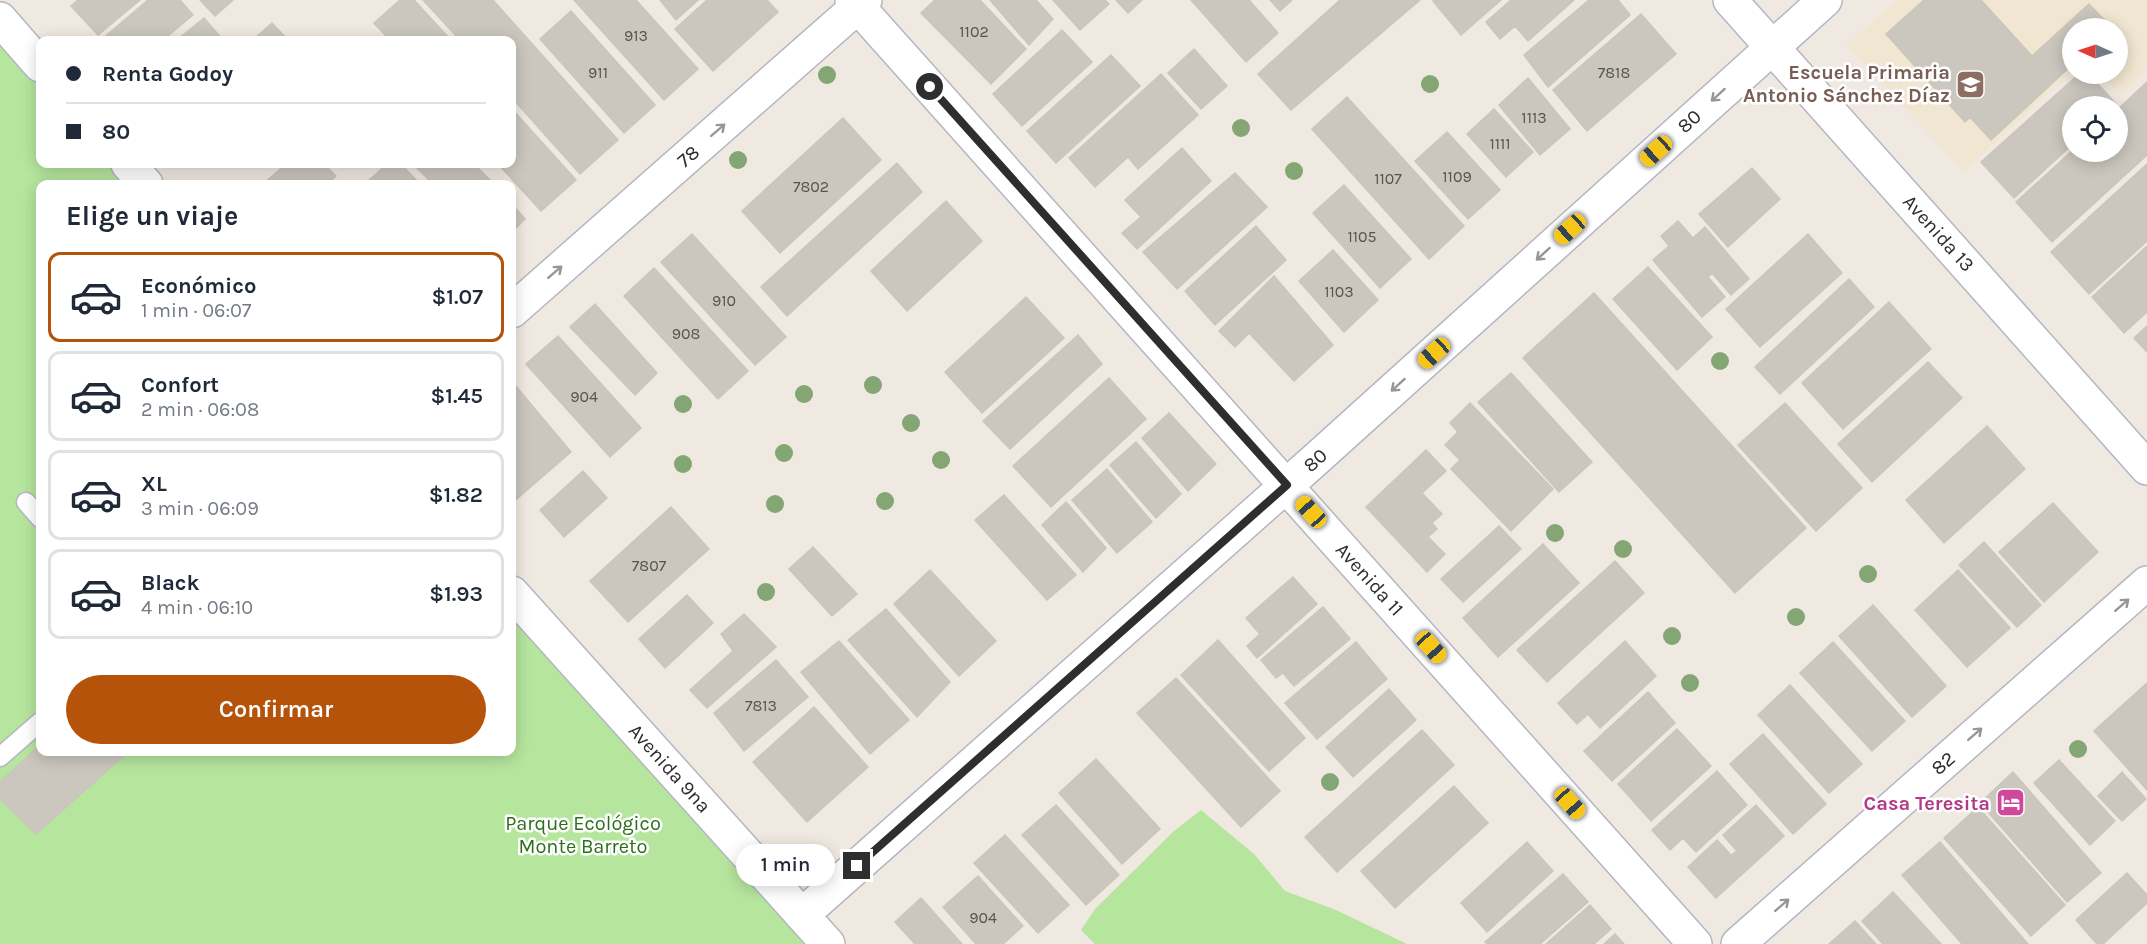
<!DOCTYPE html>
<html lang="es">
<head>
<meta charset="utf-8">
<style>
	:root { --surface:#fff; --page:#f2f2f3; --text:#1f2937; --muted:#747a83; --line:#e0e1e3; --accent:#b45309 }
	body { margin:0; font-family:Karla,sans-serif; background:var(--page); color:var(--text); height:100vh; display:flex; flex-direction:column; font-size:22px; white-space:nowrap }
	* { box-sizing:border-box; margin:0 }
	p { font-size:20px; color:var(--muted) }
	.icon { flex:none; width:33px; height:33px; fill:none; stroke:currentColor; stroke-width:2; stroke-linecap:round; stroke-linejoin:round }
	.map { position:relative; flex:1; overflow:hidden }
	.sheet { position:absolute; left:36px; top:180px; width:480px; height:576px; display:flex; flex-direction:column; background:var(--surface); border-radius:12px; box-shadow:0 3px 15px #0003 }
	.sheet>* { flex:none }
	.hud { position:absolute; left:36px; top:36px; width:480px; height:132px; border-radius:12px; box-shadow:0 3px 15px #0003; display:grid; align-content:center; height:132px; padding:0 30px; background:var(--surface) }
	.needle { width:39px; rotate:273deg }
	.fabs { position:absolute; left:2062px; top:18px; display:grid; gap:12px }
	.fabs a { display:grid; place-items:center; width:66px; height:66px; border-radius:50%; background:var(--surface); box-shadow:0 3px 15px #0003; font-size:30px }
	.end { position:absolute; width:27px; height:27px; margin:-14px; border:8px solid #2e2e2e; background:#fff; box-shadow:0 0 0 3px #fff }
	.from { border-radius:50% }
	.bubble { position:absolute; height:42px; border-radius:21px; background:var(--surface); box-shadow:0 3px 15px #0003; font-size:20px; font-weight:600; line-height:42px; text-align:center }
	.car { position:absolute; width:18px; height:36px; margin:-18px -9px; border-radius:8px; box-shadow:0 0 4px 2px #0007; background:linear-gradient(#f5c518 24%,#345 0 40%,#f5c518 0 76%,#345 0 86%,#f5c518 0) }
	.hud b { display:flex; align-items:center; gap:21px; height:57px; font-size:22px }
	.hud b+b { border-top:2px solid var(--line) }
	.hud i { width:15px; height:15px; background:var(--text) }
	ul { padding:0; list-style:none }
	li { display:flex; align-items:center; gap:18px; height:90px; margin:0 12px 9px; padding:0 18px; border:3px solid var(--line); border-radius:12px }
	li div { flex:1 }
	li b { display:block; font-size:22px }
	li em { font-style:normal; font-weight:600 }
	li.active { border-color:var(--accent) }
	li>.icon { width:54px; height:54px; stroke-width:1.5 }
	h2 { padding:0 30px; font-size:27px; line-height:72px }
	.primary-button { display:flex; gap:12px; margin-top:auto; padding:12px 30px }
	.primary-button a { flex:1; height:69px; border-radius:36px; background:var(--accent); color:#fff; font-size:24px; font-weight:600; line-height:69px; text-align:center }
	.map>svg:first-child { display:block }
</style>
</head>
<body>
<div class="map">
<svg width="2147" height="944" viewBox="0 0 2147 944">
	<rect width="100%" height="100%" fill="#efe9e1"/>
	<!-- education -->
	<path fill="#f0e6d1" d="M1898,0H2147V70L2121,95L2100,74H2118V28H2073V71L1964,171L1846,45Z"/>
	<!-- green -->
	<path fill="#b6e59e" d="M0,20L40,65V164H127L146,184H40V752H512V593L828,944H0Z
		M1201,810L1254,854L1285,891L1336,910L1407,944H1095L1081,930L1095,909L1174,831Z"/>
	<!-- building -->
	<path fill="#cbc7bf" stroke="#cbc5ba" stroke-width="1.5" d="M78,0H140L98,35L71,6Z
		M148,0H180L193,15L163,40H101Z
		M200,0H233L215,16Z
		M400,0H414L451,40H390L374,23Z
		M423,0H493L618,140L580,174L512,98V40H460Z
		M574,0H636L698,69L664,100Z
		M660,0H698L676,20Z
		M707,0H767L778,12L713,71L675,29Z
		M935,0H980L1026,49L991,84L921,13Z
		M990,0H1036L1053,19L1029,45Z
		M1053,0H1105L1109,4L1080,30Z
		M1116,0H1142L1128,13Z
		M1191,0H1249L1278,33L1246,62Z
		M1270,0H1292L1280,11Z
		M1340,0H1420L1291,110L1258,74Z
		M1434,0H1501L1461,35L1433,1Z
		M1511,0H1574L1528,41L1515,26L1500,39L1486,22Z
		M1589,0H1618L1630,15L1548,87L1524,55Z
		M1924,0H1981L2032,56L2089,4L2112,28H2073V64L1991,140L1970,117L1965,122L1886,34Z
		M571,11L655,105L624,133L540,39Z
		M1641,14L1676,54L1587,131L1553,90Z
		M204,18L223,40H177Z
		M272,23L288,40H253Z
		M1062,30L1092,62L1022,126L993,94Z
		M1194,49L1227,86L1201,109L1168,73Z
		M1111,55L1140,86L1056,163L1027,131Z
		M1161,74L1198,115L1138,169L1128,157L1095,187L1069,158Z
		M2079,74H2089L2116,104L2114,106H2073V144L2014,198L1981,162Z
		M1528,78L1570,129L1540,155L1499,105Z
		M2147,82V155L2052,242L2016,202L2073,150L2118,152V109Z
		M1347,97L1464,226L1429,259L1312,129Z
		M512,109L576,180L541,211L498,164H512Z
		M1494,109L1533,152L1506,177L1467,134Z
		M843,118L881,160L780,253L742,211Z
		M1447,132L1500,190L1468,219L1415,161Z
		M1182,148L1211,181L1137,249L1122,233L1141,217L1125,200Z
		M897,163L922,192L787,316L761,287Z
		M286,164H324L336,176L327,184H263Z
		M387,164H401L420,184H367L366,183Z
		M413,164H474L494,184H433Z
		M2147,164V241L2089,294L2051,252Z
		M1752,168L1780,199L1728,247L1699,214Z
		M1235,173L1267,207L1177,289L1143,252Z
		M1344,185L1411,259L1380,288L1313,213Z
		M946,201L982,241L907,311L871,271Z
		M512,204L525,219L512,232Z
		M1678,221L1693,238L1705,227L1749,279L1731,295L1712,273L1708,277L1725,297L1702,317L1653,260L1669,246L1661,236Z
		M1256,226L1286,260L1215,325L1185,291Z
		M692,234L786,337L755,365L661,262Z
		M1808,234L1842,273L1760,347L1726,309Z
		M2147,246V312L2124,333L2092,297Z
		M1333,250L1378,300L1344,332L1299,281Z
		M1648,267L1712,337L1677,370L1613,299Z
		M654,268L748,371L718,399L624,296Z
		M1274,276L1333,345L1294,381L1249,333L1235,347L1219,331Z
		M1849,279L1874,307L1780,394L1755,367Z
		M1594,293L1806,528L1735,593L1523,358Z
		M1026,297L1064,338L982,413L945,372Z
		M1889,302L1931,349L1843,429L1802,383Z
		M595,304L657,373L635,395L570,327Z
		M2147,326V352L2134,338Z
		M1078,335L1102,364L1010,449L983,421Z
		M558,336L641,428L610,457L526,364Z
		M1928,362L1962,398L1872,482L1838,444Z
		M1511,373L1592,462L1559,492L1478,402Z
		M1109,378L1146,419L1051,507L1013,466Z
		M514,384L571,452L512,503V386Z
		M1470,403L1553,489L1511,531L1451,469L1460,460L1445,445L1458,432L1450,423Z
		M1785,403L1862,488L1816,531L1738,445Z
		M1169,413L1216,464L1188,491L1142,438Z
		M1987,426L2025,469L1944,543L1906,500Z
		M1136,442L1181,494L1156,518L1110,465Z
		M1426,450L1446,471L1422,493L1442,514L1432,523L1437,529L1428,537L1445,554L1427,572L1366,507Z
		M1107,469L1152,522L1117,553L1072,500Z
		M583,471L607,498L564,537L540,510Z
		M1004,495L1076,575L1047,600L975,520Z
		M1066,502L1106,548L1083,572L1042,525Z
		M2053,503L2098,552L2044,602L1999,552Z
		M671,507L709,549L628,622L590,581Z
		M1499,526L1521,549L1463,602L1441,579Z
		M1984,542L2041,605L2017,627L1959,565Z
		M1543,544L1579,583L1498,657L1463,618Z
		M813,547L857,594L832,616L789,569Z
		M1615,561L1644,593L1547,682L1517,650Z
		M930,570L996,641L959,676L894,604Z
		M1958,570L2010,628L1967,667L1915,610Z
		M1293,577L1317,604L1257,658L1247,646L1260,634L1246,618Z
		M687,595L713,623L665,668L639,639Z
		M1873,605L1946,686L1912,717L1839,636Z
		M1323,607L1350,639L1294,686L1283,673L1276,678L1261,660Z
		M886,609L950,682L917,717L848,640Z
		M744,614L776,647L707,708L690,690L733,651L721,634Z
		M1218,640L1305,738L1269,771L1181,675Z
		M839,641L909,720L870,754L801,672Z
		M1625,641L1656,676L1600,728L1588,714L1577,724L1558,703Z
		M1356,642L1387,679L1317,739L1285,703Z
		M1833,642L1905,721L1872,751L1800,673Z
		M776,660L808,697L744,751L714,713Z
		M1176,678L1280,791L1241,827L1137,713Z
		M2147,683V790L2094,731Z
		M1790,685L1862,764L1829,793L1758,715Z
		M1389,689L1416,720L1353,777L1326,747Z
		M1648,692L1675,723L1612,781L1584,751Z
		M814,707L868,767L807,822L753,762Z
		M1677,729L1711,766L1651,821L1618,784Z
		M1422,730L1454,765L1337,872L1305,837Z
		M1763,734L1826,804L1793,834L1730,764Z
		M40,745V752H128L36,834L0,799V782Z
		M1096,759L1160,829L1122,864L1059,793Z
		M2059,760L2115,821L2090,845L2034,783Z
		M1717,771L1747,805L1696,852L1683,838L1670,850L1652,830Z
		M2013,772L2101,873L2067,902L1980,803Z
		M2122,772L2146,799L2122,821L2098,796Z
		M1454,786L1488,823L1395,908L1361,871Z
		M1056,805L1119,875L1086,905L1022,835Z
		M1756,805L1784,836L1716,898L1688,867L1717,840L1731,855L1737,851L1723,835Z
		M1978,807L2065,905L2031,936L1944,838Z
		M1005,835L1069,905L1038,933L974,863Z
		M1527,842L1553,871L1487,932L1461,903Z
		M1940,842L2028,944H1962L1902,875Z
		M2127,873L2147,895V903L2103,944H2097L2076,920Z
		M1563,874L1588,902L1540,944H1487L1485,942Z
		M978,876L1023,926L1003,944H976L943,907Z
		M1893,892L1941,944H1883L1862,921Z
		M921,898L962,944H915L895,922Z
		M1590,905L1611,929L1594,944H1546Z
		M1855,921L1876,944H1829Z
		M1615,934L1624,944H1604Z"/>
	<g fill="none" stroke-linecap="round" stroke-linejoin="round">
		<defs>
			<path id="service" d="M26,502L40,518
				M0,757L40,722"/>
			<path id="minor" d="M852,0L1695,944
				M512,311L865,0
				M802,915L1314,461L1825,0
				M1738,944L2147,583"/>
			<path id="tertiary" d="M1730,0L2147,468
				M0,19L40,65
				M128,164L146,184
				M512,593L828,944"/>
		</defs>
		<!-- service casing -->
		<use href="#service" stroke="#b4b7c1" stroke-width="21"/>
		<!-- minor casing -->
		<use href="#minor" stroke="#b4b7c1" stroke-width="36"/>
		<!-- tertiary casing -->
		<use href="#tertiary" stroke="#b4b7c1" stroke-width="36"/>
		<!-- service -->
		<use href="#service" stroke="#fff" stroke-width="18"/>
		<!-- minor -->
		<use href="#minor" stroke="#fff" stroke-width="33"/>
		<!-- tertiary -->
		<use href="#tertiary" stroke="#fff" stroke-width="33"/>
	</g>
	<!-- trees -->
	<g fill="#84a574">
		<circle cx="827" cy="75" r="9"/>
		<circle cx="1430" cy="84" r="9"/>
		<circle cx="1241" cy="128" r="9"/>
		<circle cx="738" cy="160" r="9"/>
		<circle cx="1294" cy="171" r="9"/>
		<circle cx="1720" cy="361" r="9"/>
		<circle cx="873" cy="385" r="9"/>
		<circle cx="804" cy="394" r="9"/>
		<circle cx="683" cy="404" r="9"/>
		<circle cx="911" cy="423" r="9"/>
		<circle cx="784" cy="453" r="9"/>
		<circle cx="941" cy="460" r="9"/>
		<circle cx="683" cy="464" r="9"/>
		<circle cx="885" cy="501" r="9"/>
		<circle cx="775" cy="504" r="9"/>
		<circle cx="1555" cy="533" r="9"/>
		<circle cx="1623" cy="549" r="9"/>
		<circle cx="1868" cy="574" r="9"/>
		<circle cx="766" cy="592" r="9"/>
		<circle cx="1796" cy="617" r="9"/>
		<circle cx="1672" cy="636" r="9"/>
		<circle cx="1690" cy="683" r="9"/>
		<circle cx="2078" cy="749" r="9"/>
		<circle cx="1330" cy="782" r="9"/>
	</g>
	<!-- one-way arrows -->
	<defs><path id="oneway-shaft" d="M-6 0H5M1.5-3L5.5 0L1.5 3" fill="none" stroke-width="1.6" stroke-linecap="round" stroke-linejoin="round" transform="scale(1.5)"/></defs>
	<g stroke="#969696">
		<use href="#oneway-shaft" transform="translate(1718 95) rotate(138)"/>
		<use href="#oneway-shaft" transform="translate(718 130) rotate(-41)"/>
		<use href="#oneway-shaft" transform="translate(1543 254) rotate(138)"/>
		<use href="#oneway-shaft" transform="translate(555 272) rotate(-41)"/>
		<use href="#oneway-shaft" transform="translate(1398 385) rotate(138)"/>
		<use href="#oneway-shaft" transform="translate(2122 605) rotate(-41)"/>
		<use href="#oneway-shaft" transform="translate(1975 734) rotate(-41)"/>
		<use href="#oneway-shaft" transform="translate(1782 905) rotate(-41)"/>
	</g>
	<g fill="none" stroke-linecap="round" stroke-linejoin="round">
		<!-- route -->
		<path stroke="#2e2e2e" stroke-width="8" d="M857,866L1287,485L930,87"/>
	</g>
	<!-- icons -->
	<defs>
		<symbol id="school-square" viewBox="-11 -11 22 22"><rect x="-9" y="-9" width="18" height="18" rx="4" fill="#8d6e63" stroke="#fff"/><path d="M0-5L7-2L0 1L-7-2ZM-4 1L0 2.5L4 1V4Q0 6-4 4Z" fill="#fff"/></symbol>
		<symbol id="hotel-square" viewBox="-11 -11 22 22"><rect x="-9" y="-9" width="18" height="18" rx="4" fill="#d1479c" stroke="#fff"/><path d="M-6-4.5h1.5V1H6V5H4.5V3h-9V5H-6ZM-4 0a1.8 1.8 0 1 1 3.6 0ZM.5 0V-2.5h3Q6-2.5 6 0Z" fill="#fff"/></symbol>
	</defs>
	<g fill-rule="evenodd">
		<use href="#school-square" x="1954" y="68" width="33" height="33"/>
		<use href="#hotel-square" x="1994" y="786" width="33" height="33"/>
	</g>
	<g text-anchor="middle" stroke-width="5" stroke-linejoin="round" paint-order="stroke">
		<!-- number labels -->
		<g font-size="16" fill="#555452">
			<text x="974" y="37">1102</text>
			<text x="636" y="41">913</text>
			<text x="598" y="78">911</text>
			<text x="1614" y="78">7818</text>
			<text x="1534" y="123">1113</text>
			<text x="1500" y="149">1111</text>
			<text x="1457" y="182">1109</text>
			<text x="1388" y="184">1107</text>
			<text x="811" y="192">7802</text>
			<text x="1362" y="242">1105</text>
			<text x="1339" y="297">1103</text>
			<text x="724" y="306">910</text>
			<text x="686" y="339">908</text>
			<text x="584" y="402">904</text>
			<text x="649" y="571">7807</text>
			<text x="761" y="711">7813</text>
			<text x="983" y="923">904</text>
		</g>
		<!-- education labels -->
		<g font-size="20" font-weight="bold" fill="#785e54" stroke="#fff" text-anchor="end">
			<text x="1950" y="79">Escuela Primaria<tspan x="1950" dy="23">Antonio Sánchez Díaz</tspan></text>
		</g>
		<!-- street labels -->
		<g font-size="20" fill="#2e2e2e" stroke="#fff">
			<text transform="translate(1689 121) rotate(-42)" y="7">80</text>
			<text transform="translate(688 156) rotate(-41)" y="7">78</text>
			<text transform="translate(1939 233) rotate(48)" y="7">Avenida 13</text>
			<text transform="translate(1315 460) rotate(-42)" y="7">80</text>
			<text transform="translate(1370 579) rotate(48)" y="7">Avenida 11</text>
			<text transform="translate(1943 763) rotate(-41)" y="7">82</text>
			<text transform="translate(670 768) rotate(48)" y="7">Avenida 9na</text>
		</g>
		<!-- hotel labels -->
		<g font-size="20" font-weight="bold" fill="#b23c85" stroke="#fff" text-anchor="end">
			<text x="1990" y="810">Casa Teresita</text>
		</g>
		<!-- park labels -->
		<g font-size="20" fill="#2c6e1b" stroke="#fff">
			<text x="583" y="830">Parque Ecológico<tspan x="583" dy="23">Monte Barreto</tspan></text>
		</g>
	</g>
</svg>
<div class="fabs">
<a><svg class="needle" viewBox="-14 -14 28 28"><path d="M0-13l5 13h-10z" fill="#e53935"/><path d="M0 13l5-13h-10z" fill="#747a83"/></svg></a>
<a><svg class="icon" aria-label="locate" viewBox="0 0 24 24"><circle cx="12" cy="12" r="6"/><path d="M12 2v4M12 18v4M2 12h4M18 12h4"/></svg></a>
</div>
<i class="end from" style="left:930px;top:87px"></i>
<i class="end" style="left:857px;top:866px"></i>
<div class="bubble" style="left:736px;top:844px;width:99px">1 min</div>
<i class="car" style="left:1656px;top:151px;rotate:228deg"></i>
<i class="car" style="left:1570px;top:229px;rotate:228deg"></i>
<i class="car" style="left:1434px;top:353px;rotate:228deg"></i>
<i class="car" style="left:1311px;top:512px;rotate:318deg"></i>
<i class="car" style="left:1431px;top:647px;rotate:138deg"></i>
<i class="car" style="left:1570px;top:803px;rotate:138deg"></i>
<div class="hud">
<b><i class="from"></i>Renta Godoy</b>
<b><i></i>80</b>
</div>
<section class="sheet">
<h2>Elige un viaje</h2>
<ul>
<li class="active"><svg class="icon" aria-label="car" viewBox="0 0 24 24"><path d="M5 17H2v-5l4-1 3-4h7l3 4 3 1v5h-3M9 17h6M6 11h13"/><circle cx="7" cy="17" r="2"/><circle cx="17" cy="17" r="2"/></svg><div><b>Económico</b><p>1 min · 06:07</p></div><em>$1.07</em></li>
<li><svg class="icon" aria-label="car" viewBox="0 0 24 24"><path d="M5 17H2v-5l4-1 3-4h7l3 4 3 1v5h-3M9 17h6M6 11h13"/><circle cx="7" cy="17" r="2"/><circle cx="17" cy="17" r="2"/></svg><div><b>Confort</b><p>2 min · 06:08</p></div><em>$1.45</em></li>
<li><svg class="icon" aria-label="car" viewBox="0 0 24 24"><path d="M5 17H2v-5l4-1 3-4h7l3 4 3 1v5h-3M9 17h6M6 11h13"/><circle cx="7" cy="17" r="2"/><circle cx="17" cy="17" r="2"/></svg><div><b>XL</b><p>3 min · 06:09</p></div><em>$1.82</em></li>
<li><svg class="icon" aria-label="car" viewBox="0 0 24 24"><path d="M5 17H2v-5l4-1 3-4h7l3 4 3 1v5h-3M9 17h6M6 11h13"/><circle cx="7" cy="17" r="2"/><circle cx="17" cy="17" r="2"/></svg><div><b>Black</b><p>4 min · 06:10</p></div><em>$1.93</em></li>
</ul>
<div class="primary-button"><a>Confirmar</a></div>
</section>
</div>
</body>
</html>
